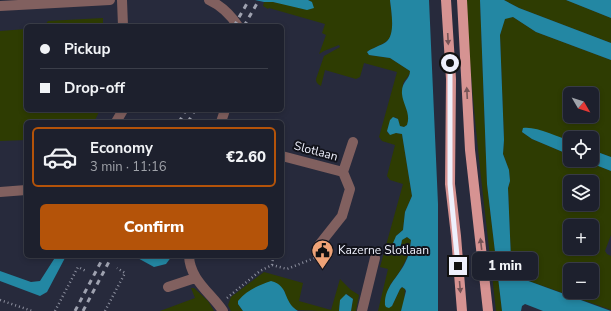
<!DOCTYPE html>
<html lang="en">
<head>
<meta charset="utf-8">
<style>
	:root { --surface:#1d202d; --page:#252835; --text:#f1f3f6; --muted:#a0a3aa; --line:#3b3e49; --accent:#b45309 }
	body { margin:0; font-family:"Nunito Sans",sans-serif; background:var(--page); color:var(--text); height:100vh; display:flex; flex-direction:column; font-size:15px; white-space:nowrap }
	* { box-sizing:border-box; margin:0 }
	p { font-size:13px; color:var(--muted) }
	.icon { flex:none; width:22px; height:22px; fill:none; stroke:currentColor; stroke-width:2; stroke-linecap:round; stroke-linejoin:round }
	.map { position:relative; flex:1; overflow:hidden }
	.drawer { position:absolute; left:24px; top:120px; width:260px; height:138px; display:flex; flex-direction:column; background:var(--surface); border-radius:6px; box-shadow:0 2px 6px #0003,0 0 0 1px var(--line) }
	.drawer>* { flex:none }
	.guide { position:absolute; left:24px; top:24px; width:260px; height:88px; border-radius:6px; box-shadow:0 2px 6px #0003,0 0 0 1px var(--line); display:grid; align-content:center; height:88px; padding:0 16px; background:var(--surface) }
	.needle { width:26px; rotate:129deg }
	.tools { position:absolute; left:563px; top:87px; display:grid; gap:8px }
	.tools a { display:grid; place-items:center; width:36px; height:36px; border-radius:6px; background:var(--surface); box-shadow:0 2px 6px #0003,0 0 0 1px var(--line); font-size:20px }
	.end { position:absolute; width:18px; height:18px; margin:-9px; border:5px solid #eef0fc; background:#111; box-shadow:0 0 0 2px #111 }
	.from { border-radius:50% }
	.bubble { position:absolute; height:28px; border-radius:6px; background:var(--surface); box-shadow:0 2px 6px #0003,0 0 0 1px var(--line); font-size:13px; font-weight:800; line-height:28px; text-align:center }
	.guide b { display:flex; align-items:center; gap:14px; height:38px; font-size:15px }
	.guide b+b { border-top:1px solid var(--line) }
	.guide i { width:10px; height:10px; background:var(--text) }
	ul { padding:7px 0 0; list-style:none }
	li { display:flex; align-items:center; gap:12px; height:60px; margin:0 8px 6px; padding:0 8px; border:2px solid transparent; border-radius:6px }
	li div { flex:1 }
	li b { display:block; font-size:15px }
	li em { font-style:normal; font-weight:800 }
	li.selected { border-color:var(--accent) }
	li>.icon { width:36px; height:36px; stroke-width:1.5 }
	.action { display:flex; gap:8px; margin-top:auto; padding:8px 16px }
	.action a { flex:1; height:46px; border-radius:6px; background:var(--accent); color:#fff; font-size:16px; font-weight:800; line-height:46px; text-align:center }
	.map>svg:first-child { display:block }
</style>
</head>
<body>
<div class="map">
<svg width="611" height="311" viewBox="0 0 611 311">
	<rect width="100%" height="100%" fill="#272a3c"/>
	<!-- green -->
	<path fill="#2e3c02" fill-rule="evenodd" d="M308,0H390C391,10 396,34 387,41C381,46 372,48 367,52L369,55L390,58L410,71C410,77 404,79 403,84C401,99 412,113 407,125L404,127L399,126L398,119L394,117L387,132L389,134L396,133L402,134L412,196L405,212L403,230L396,236L401,246L402,239L407,237L411,240C409,258 401,271 390,285L392,306L400,289L402,287L405,289L404,304L401,311H378L388,269L380,267L403,184L390,180L387,176L395,145L382,141L379,137L397,72L364,63L360,77L356,79L325,70L321,86C318,84 316,83 316,79L324,56L340,47L339,45L324,51L319,54L326,35L322,33L325,24L269,8L268,9L263,6L264,2H273L290,5L312,2Z
		M466,0H480L487,184L502,311H496C485,208 471,104 466,0Z
		M504,0H566L611,18V43L519,8Z
		M513,17L536,32L611,60V157L592,150V138H570V141L552,135L522,130V132L532,139L570,155V160H583L611,171V235L605,251L607,254L611,256V310L523,279L517,275L514,270L511,259L508,188L510,181L509,170L503,154L504,140L500,35L505,18ZM570,94H592V116H570ZM570,182H592V204H570ZM570,226H592V248H570ZM570,270H592V292H570Z
		M103,18V26H44L48,21Z
		M26,29V110H100L94,122H26V140L0,141V31Z
		M264,272L303,283L299,301L331,310L340,279L351,290L359,295L356,311H351L353,299L347,294L339,306V311C330,311 304,311 297,310C289,307 286,297 284,290L238,304L243,311H231L228,305L231,297Z
		M191,288H194L208,301L214,311H160L195,298Z"/>
	<!-- water -->
	<path fill="#2387a3" d="M255,0H308L312,2L314,8L307,10L273,2H264Z
		M390,0H429L438,204V311H401L406,291L405,289L402,287L400,289L392,306L389,308L386,307L385,305C384,288 397,278 404,265C409,256 410,249 411,240L407,237L402,240C401,245 401,248 395,250L391,248L396,236L403,230L405,212L412,196L402,134L396,133L390,135L387,131L390,120L393,117L398,119L400,126L404,127L407,125C411,113 403,105 402,94C401,81 410,80 410,71L390,58L369,55L367,52C372,48 380,46 386,42C396,35 391,10 390,0Z
		M480,0H504L519,8L611,43V60L536,32L513,17L505,19L500,35L504,140L503,154L509,170L510,181L508,188L511,259L514,271L517,275L523,279L611,311H543L525,304L522,306L521,311H502L487,184Z
		M566,0H611V18Z
		M523,128C536,126 558,137 570,141V155L532,139L522,132Z
		M592,150L611,157V171L583,160H592Z
		M56,256H66L47,292L40,296L0,281V271L31,282L40,281Z
		M134,256H172L166,264L154,267Z
		M271,281C290,286 282,301 298,311H243L238,304V301C247,290 259,285 271,281Z
		M346,294L353,299L351,311H339L340,300Z"/>
	<g fill="none" stroke-linecap="round" stroke-linejoin="round">
		<!-- path -->
		<path stroke="#8d909f" stroke-width="2.5" stroke-dasharray="1 3" stroke-linecap="butt" d="M272,265L287,269L317,257
			M227,298L260,271L272,265L273,259
			M0,300L32,311
			M55,311L78,267L86,271
			M105,311L125,273L117,268"/>
		<!-- minor -->
		<path stroke="#81605f" stroke-width="10" d="M122,0L123,26
			M209,0C222,6 230,14 238,26
			M0,6L110,0
			M116,122L123,110
			M221,122L225,110
			M282,156L343,172
			M0,192L26,190
			M319,245L342,216L350,189L343,172L353,142
			M189,256C190,280 211,293 223,311
			M168,287L195,278
			M362,311L375,258"/>
		<!-- major -->
		<path stroke="#d69392" stroke-width="10" d="M446,0L451,79L450,184L456,236L462,311
			M462,0L470,150L488,311"/>
		<!-- rail -->
		<path stroke="#9fa2b0" stroke-width="3" stroke-dasharray="5 5" stroke-linecap="butt" d="M234,26L249,0
			M244,26L259,0
			M179,122L186,110
			M188,122L195,110
			M75,311L104,256
			M83,311L112,256"/>
	</g>
	<!-- one-way arrows -->
	<defs><path id="oneway-solid" d="M-6-.8H1V-3.2L6.5 0L1 3.2V.8H-6Z"/></defs>
	<g fill="#745356">
		<use href="#oneway-solid" transform="translate(448 39) rotate(87)"/>
		<use href="#oneway-solid" transform="translate(467 93) rotate(-93)"/>
		<use href="#oneway-solid" transform="translate(481 244) rotate(-97)"/>
		<use href="#oneway-solid" transform="translate(460 287) rotate(85)"/>
	</g>
	<g fill="none" stroke-linecap="round" stroke-linejoin="round">
		<!-- route -->
		<path stroke="#eef0fc" stroke-width="5" d="M450,63V184L458,266"/>
	</g>
	<!-- icons -->
	<defs>
		<symbol id="civic-pin" viewBox="-11 -11 22 30"><path d="M0 17L-7.5 6A9.5 9.5 0 1 1 7.5 6Z" fill="#efa377" stroke="#12131b"/><path d="M-.6-6.5H3V-4.5H.6V-3L4-1V1h2V6H-6V1h2V-1L-.6-3ZM-1.2 2.5V6h2.4V2.5Z" fill="#111"/></symbol>
	</defs>
	<g fill-rule="evenodd">
		<use href="#civic-pin" x="310" y="238" width="25" height="34"/>
	</g>
	<g text-anchor="middle" stroke-width="4" stroke-linejoin="round" paint-order="stroke">
		<!-- street labels -->
		<g font-size="12" fill="#eef0fc" stroke="#12131b">
			<text transform="translate(316 151) rotate(15)" y="4">Slotlaan</text>
		</g>
		<!-- poi labels -->
		<g font-size="12" fill="#eef0fc" stroke="#12131b" text-anchor="start">
			<text x="338" y="254">Kazerne Slotlaan</text>
		</g>
	</g>
</svg>
<div class="tools">
<a><svg class="needle" viewBox="-14 -14 28 28"><path d="M0-13l5 13h-10z" fill="#e53935"/><path d="M0 13l5-13h-10z" fill="#a0a3aa"/></svg></a>
<a><svg class="icon" aria-label="locate" viewBox="0 0 24 24"><circle cx="12" cy="12" r="6"/><path d="M12 2v4M12 18v4M2 12h4M18 12h4"/></svg></a>
<a><svg class="icon" aria-label="layers" viewBox="0 0 24 24"><path d="M12 4l9 5-9 5-9-5zM3 14l9 5 9-5"/></svg></a>
<a>+</a>
<a>−</a>
</div>
<i class="end from" style="left:450px;top:63px"></i>
<i class="end" style="left:458px;top:266px"></i>
<div class="bubble" style="left:472px;top:252px;width:66px">1 min</div>
<div class="guide">
<b><i class="from"></i>Pickup</b>
<b><i></i>Drop-off</b>
</div>
<section class="drawer">
<ul>
<li class="selected"><svg class="icon" aria-label="car" viewBox="0 0 24 24"><path d="M5 17H2v-5l4-1 3-4h7l3 4 3 1v5h-3M9 17h6M6 11h13"/><circle cx="7" cy="17" r="2"/><circle cx="17" cy="17" r="2"/></svg><div><b>Economy</b><p>3 min · 11:16</p></div><em>€2.60</em></li>
</ul>
<div class="action"><a>Confirm</a></div>
</section>
</div>
</body>
</html>
